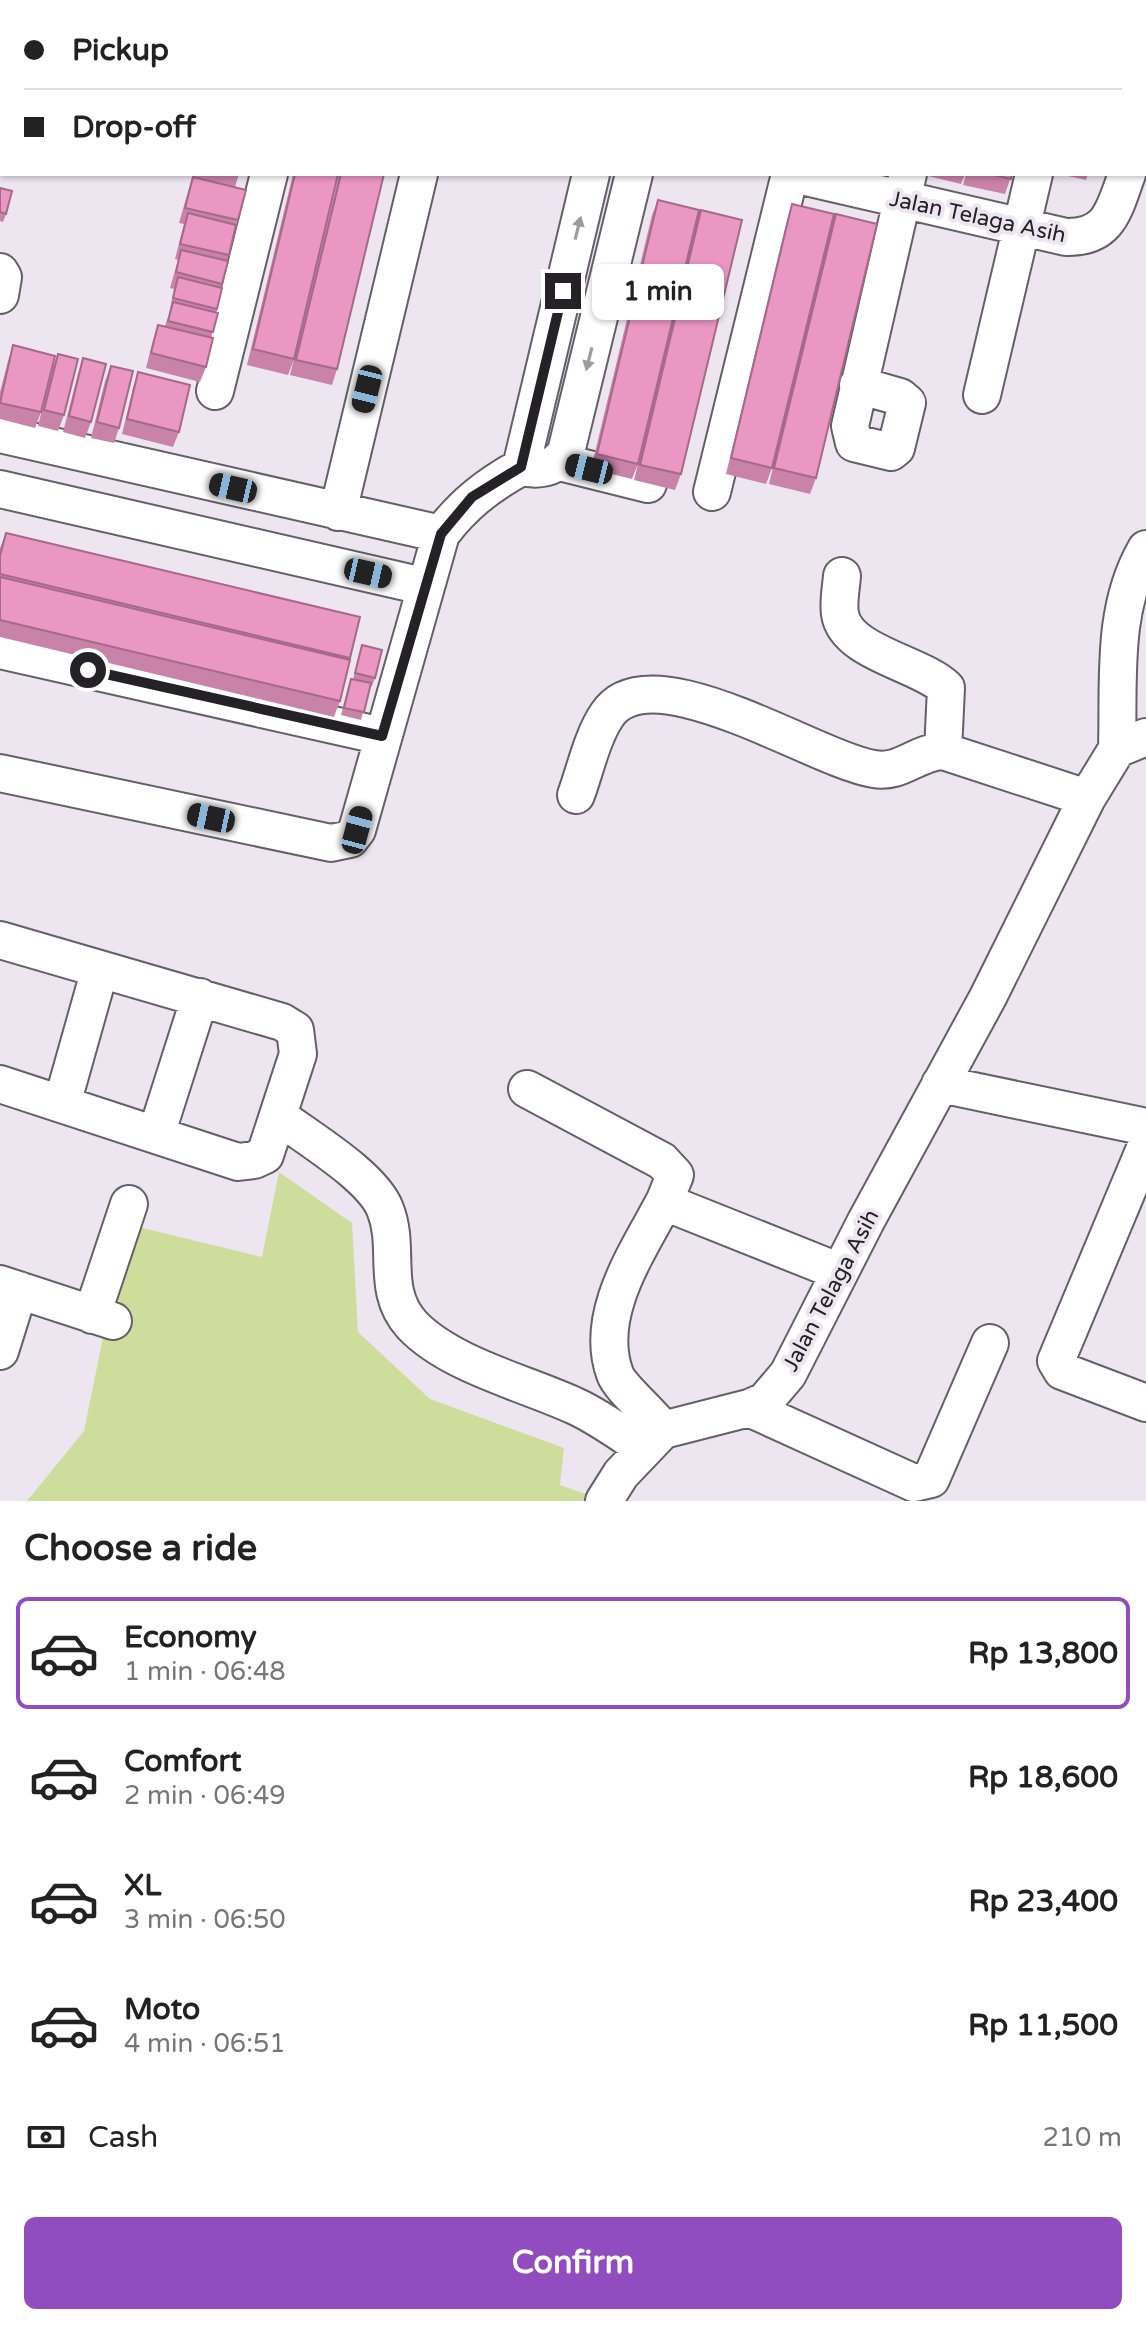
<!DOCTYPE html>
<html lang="en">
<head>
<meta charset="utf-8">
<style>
	:root { --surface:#fff; --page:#f6f6f6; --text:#222; --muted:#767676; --line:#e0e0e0; --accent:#914cbf }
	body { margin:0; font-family:"Varela Round",sans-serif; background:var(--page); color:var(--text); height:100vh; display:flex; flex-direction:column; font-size:30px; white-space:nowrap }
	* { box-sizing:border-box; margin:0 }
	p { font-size:26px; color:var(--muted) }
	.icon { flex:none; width:44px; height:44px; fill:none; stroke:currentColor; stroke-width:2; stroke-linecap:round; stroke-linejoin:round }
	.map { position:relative; height:1501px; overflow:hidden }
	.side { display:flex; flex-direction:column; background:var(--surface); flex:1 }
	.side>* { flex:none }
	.guide { position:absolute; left:0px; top:0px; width:1146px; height:176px; box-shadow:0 2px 6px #0004; display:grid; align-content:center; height:176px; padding:0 24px; background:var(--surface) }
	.end { position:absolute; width:36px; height:36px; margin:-18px; border:10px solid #242226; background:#fff; box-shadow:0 0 0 4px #fff }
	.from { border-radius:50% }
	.bubble { position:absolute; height:56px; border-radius:12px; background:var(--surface); box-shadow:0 2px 6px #0004; font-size:26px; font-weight:700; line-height:56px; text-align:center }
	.car { position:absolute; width:24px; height:48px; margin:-24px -12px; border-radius:10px; box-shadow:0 0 6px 2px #0007; background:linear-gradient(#222 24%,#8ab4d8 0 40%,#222 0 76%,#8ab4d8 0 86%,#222 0) }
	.guide b { display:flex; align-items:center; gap:28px; height:76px; font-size:30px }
	.guide b+b { border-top:2px solid var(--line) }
	.guide i { width:20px; height:20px; background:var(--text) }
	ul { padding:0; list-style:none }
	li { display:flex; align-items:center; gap:24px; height:112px; margin:0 16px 12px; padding:0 8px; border:4px solid transparent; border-radius:12px }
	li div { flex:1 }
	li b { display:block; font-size:30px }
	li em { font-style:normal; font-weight:700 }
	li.active { border-color:var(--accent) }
	li>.icon { width:72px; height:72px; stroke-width:1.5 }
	h2 { padding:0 24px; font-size:36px; line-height:96px }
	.pay { display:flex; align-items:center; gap:20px; height:88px; padding:0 24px; font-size:30px }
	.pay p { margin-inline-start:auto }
	.action { display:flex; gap:16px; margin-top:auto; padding:16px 24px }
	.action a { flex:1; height:92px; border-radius:12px; background:var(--accent); color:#fff; font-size:32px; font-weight:700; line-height:92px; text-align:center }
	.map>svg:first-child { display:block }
</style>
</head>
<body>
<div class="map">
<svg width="1146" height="1501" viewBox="0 0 1146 1501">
	<rect width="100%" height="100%" fill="#ede6f1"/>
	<!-- green -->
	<path fill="#cfdd9c" d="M279,1172L352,1223L358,1332L430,1399L564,1448L560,1485L605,1501H27L84,1431L126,1224L262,1257Z"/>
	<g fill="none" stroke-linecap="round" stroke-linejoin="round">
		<defs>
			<path id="minor" d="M58,2V0
				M476,2L477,0
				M629,2V0
				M675,2L676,0
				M827,2L828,0
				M949,2L950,0
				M1076,2V0
				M1144,132L1146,128
				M793,174L1066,237C1110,238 1114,209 1127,174
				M0,272L3,277L0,295
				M858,385L900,397L907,403L896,448L891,452L854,443L850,426L908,174
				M215,391L269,174
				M982,395L1034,174
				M0,434L441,534
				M560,462L648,484
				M521,467L591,174
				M0,489L423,586
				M712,492L790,174
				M338,512L419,174
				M842,576C841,588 838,603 840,614C846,653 920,663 946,688L943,751
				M0,650L382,736
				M1117,749C1119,681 1111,609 1146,549
				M0,773L331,843L350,839L357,830L441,534C464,504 487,486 521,467C540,471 555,469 566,452L634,174
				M576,795C585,771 592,737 607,715C650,650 815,760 874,769C901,774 917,752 943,751L1087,798
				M0,940L282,1022L295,1030L298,1054L265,1155L254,1160L238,1162L0,1084
				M940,1084L1146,1127
				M527,1089L662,1161L675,1175L665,1200L672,1205L840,1272
				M62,1104L100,969
				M280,1117C309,1139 372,1176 385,1209C401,1248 380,1290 412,1325C450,1365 525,1383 575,1406C599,1417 621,1433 643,1448
				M156,1135L200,997
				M1146,1146L1056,1361L1062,1371L1146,1403
				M0,1284L113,1321
				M92,1315L129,1204
				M0,1351L19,1290
				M749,1408L914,1483L931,1479L990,1343
				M663,1430C651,1413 620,1388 615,1374C593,1314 639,1250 665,1200
				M604,1501L621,1474L663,1430L749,1408L765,1401L788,1374L866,1221L988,997L1087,798L1117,749L1146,737"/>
		</defs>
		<!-- minor casing -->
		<use href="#minor" stroke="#655f69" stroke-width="40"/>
		<!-- minor -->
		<use href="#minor" stroke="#fff" stroke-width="36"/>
	</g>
	<!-- wall -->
	<path fill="#c982a8" d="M0,0L2,2V88L0,95Z
		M120,0H177L176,2H120Z
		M1137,0H1146V76H1144V2H1136Z
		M193,174H239L235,187L238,220L227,261H228L221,288H222L216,312L206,367L200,382L146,368L153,340L158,325L165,326L169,314L174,289L170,288L178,260L175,259L184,224L179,223Z
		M293,174H338L294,359L288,375L247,365Z
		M339,174H384L337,369L332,385L290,375Z
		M920,174H965L961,184Z
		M966,174H1012L1005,194L963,185Z
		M1059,174H1088L1086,180Z
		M0,188L6,214L3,222L0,221Z
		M658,200L638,464L632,479L591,469L652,215Z
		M792,204L772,468L766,484L726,474L787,220Z
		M701,210L681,474L675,490L634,480L696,226Z
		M836,214L816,478L810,494L769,484L830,230Z
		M13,345L41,412L35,428L0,419V392L8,361Z
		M58,354L64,415L58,431L38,426L52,369Z
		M83,358L91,422L85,438L63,432L78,374Z
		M111,366L119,428L114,443L91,438L105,381Z
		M138,372L179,432L173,447L122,434L133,388Z
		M6,533L360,617L340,701L334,717L0,637V548Z
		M362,645L375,678L372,686H370L361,720L341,715L348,687L351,679H353Z"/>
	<!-- building -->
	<path fill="#ea97c3" stroke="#a46a88" stroke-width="2" d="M0,0H26V2H2V23H0Z
		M699,0H742V2H699Z
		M745,0H788V2H744Z
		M840,0H884L883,2H840Z
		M886,0H929V2H886Z
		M963,0H1006V2H962Z
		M1008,0H1052L1051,2H1008Z
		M1093,0H1136V2H1093Z
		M1139,0H1146V59H1144V2H1138Z
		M0,26L2,27V61L0,60Z
		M0,77H2L0,94Z
		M295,174H338L294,359L253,349Z
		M341,174H384L337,369L296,360Z
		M990,174H1012L1011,179Z
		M193,177L246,190L238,220L185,208Z
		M0,188L12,191L6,214L0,212Z
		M658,200L699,210L638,464L597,454Z
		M792,204L834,214L772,468L731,458Z
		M701,210L742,220L681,474L640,465Z
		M188,213L236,225L229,255L180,244Z
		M836,214L877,224L816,478L774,468Z
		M181,250L228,261L222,284L176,272Z
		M178,277L222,288L217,309L173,298Z
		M173,302L218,313L213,332L168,321Z
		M158,325L213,338L206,367L151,353Z
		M13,345L55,356L41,412L0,403Z
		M58,354L78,359L64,415L44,410Z
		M83,358L106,364L91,422L69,416Z
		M111,366L133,371L119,428L97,422Z
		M138,372L190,385L179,432L127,419Z
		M6,533L360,617L350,658L0,574V556Z
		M0,577L350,660L340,701L0,620Z
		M362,645L382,650L375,678L355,673Z
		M351,679L371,683L364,712L344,708Z"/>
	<!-- one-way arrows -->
	<defs><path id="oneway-solid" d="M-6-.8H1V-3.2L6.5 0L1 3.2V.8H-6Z" transform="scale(2)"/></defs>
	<g fill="#9c9c9d">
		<use href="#oneway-solid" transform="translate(578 228) rotate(-76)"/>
		<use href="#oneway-solid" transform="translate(589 359) rotate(104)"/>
	</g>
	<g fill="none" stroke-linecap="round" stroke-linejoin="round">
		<!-- route -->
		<path stroke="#242226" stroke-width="10" d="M88,670L382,736L441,534L472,497L521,467L563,291"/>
	</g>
	<g text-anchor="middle" stroke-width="8" stroke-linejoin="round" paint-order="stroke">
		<!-- street labels -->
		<g font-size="22" fill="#242226" stroke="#ede6f1">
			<text transform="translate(978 216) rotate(12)" y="8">Jalan Telaga Asih</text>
			<text transform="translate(830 1290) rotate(-62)" y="8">Jalan Telaga Asih</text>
		</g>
	</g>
</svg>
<i class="end from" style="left:88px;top:670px"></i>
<i class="end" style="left:563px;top:291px"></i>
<div class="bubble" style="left:592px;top:264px;width:132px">1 min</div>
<i class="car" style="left:367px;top:389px;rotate:194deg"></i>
<i class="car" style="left:589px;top:469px;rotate:284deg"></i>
<i class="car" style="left:233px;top:488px;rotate:283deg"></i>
<i class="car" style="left:368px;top:573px;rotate:103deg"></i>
<i class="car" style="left:211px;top:818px;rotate:282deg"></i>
<i class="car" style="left:357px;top:830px;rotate:15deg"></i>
<div class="guide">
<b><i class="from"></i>Pickup</b>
<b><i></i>Drop-off</b>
</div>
</div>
<section class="side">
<h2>Choose a ride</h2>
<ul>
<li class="active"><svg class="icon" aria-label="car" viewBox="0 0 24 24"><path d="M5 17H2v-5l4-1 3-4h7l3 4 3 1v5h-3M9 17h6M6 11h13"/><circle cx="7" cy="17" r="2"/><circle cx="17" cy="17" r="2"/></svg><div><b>Economy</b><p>1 min · 06:48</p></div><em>Rp 13,800</em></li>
<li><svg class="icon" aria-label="car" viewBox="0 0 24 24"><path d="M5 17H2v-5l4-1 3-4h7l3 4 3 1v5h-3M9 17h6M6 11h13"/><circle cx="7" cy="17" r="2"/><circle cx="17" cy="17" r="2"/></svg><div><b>Comfort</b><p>2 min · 06:49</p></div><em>Rp 18,600</em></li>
<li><svg class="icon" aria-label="car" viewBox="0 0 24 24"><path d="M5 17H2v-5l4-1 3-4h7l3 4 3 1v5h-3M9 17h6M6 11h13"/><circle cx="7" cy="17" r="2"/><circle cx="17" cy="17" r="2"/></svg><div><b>XL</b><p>3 min · 06:50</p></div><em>Rp 23,400</em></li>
<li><svg class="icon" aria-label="car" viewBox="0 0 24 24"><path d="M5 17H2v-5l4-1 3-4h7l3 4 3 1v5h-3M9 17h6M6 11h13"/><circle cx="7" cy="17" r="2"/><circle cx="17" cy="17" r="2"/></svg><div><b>Moto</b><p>4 min · 06:51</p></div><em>Rp 11,500</em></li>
</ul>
<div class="pay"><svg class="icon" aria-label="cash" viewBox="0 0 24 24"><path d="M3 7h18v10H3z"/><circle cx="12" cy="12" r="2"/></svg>Cash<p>210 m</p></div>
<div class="action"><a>Confirm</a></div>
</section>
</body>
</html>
